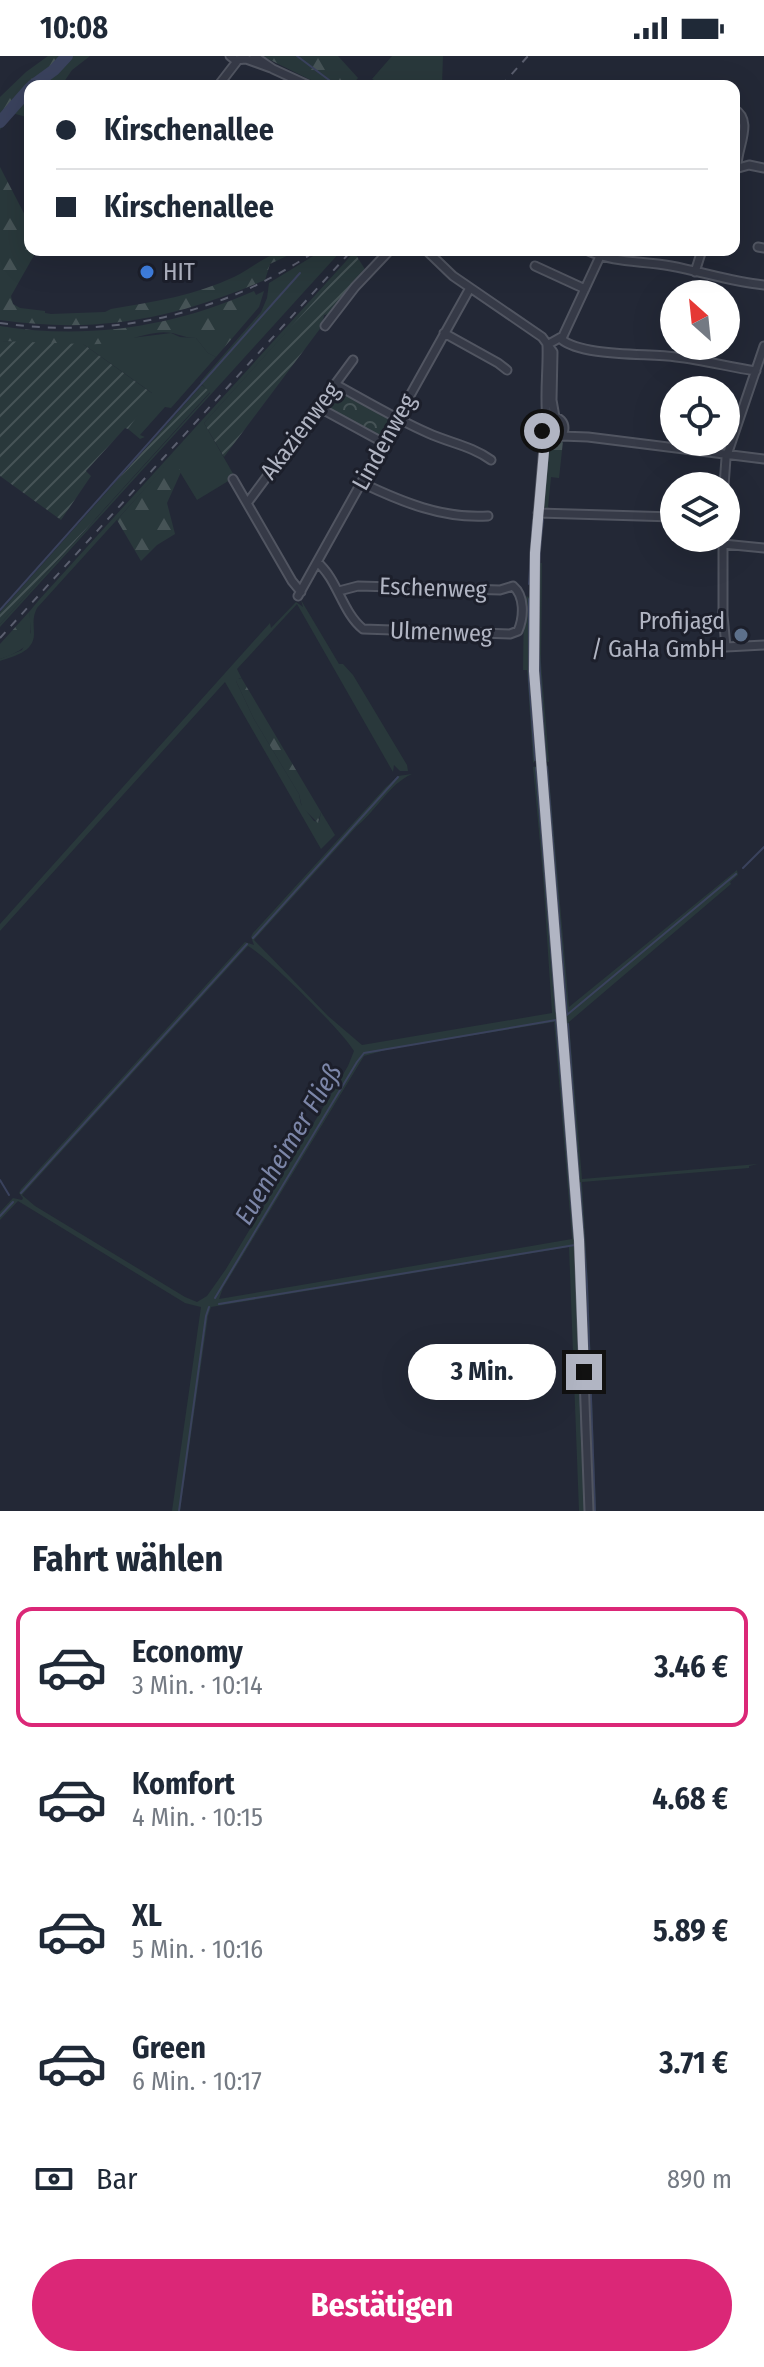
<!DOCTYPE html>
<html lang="de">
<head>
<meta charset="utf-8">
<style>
	:root { --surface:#fff; --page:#f6f6f7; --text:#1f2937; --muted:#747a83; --line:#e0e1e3; --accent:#db2777 }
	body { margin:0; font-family:"Fira Sans Condensed",sans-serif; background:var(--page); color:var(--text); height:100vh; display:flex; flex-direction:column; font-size:30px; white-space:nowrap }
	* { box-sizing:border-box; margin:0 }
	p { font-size:26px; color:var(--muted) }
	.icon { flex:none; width:44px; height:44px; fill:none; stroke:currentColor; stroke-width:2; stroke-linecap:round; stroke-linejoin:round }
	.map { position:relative; height:1455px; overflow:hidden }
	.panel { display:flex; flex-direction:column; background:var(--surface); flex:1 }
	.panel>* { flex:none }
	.guide { position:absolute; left:24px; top:24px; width:716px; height:176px; border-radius:16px; box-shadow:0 8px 32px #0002; display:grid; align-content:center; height:176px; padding:0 32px; background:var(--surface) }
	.needle { width:52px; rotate:333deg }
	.tools { position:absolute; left:660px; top:224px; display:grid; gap:16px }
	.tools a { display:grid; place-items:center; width:80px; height:80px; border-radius:50%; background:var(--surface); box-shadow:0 8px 32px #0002; font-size:40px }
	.end { position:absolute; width:36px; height:36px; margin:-18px; border:10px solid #b1b5c3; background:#111; box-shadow:0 0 0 4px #111 }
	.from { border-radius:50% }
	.bubble { position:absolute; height:56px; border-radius:28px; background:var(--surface); box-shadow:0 8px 32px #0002; font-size:26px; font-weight:700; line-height:56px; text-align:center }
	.guide b { display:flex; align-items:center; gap:28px; height:76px; font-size:30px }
	.guide b+b { border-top:2px solid var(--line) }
	.guide i { width:20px; height:20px; background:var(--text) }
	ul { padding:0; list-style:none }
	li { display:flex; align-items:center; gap:24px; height:120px; margin:0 16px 12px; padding:0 16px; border:4px solid transparent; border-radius:16px }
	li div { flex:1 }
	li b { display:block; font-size:30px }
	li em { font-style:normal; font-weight:700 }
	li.selected { border-color:var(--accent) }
	li>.icon { width:72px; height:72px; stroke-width:1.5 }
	h2 { padding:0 32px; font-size:36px; line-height:96px }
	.pay { display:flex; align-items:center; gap:20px; height:88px; padding:0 32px; font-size:30px }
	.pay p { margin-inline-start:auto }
	.primary-button { display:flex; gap:16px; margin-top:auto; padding:16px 32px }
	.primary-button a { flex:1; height:92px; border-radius:48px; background:var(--accent); color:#fff; font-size:32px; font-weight:700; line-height:92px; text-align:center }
	.status { display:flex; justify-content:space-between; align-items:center; height:56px; padding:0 40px; background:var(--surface); direction:ltr }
	.status svg { height:22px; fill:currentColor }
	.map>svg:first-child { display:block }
</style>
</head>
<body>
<div class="status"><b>10:08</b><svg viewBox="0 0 49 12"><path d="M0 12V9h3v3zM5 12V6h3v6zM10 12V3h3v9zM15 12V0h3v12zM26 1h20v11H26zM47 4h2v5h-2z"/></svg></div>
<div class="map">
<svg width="764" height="1455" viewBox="0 0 764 1455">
	<defs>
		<pattern id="forest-firs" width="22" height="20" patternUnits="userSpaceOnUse" patternTransform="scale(2)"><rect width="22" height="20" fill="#29383b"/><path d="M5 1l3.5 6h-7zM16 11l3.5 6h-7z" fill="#465356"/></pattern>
		<pattern id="park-crowns" width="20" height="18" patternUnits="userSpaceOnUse" patternTransform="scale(2)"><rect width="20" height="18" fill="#29383b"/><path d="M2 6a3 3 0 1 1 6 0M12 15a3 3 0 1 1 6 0" fill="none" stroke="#465356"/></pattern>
		<pattern id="garden-furrows" width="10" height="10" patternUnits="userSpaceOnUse" patternTransform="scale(2)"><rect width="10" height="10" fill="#29383b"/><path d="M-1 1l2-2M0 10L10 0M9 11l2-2" fill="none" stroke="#465356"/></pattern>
	</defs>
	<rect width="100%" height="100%" fill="#232836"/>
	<!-- grass -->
	<path fill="#29383b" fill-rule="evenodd" d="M392,0H443L442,30H386L372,23Z
		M323,194H342L0,571V568L210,337L200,326L261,256L267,242L269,227Z
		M356,194H361L204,367L235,421L197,444L172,403L37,552C32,562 34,568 34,578C34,596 14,600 0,605V603L22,594L31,576L29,556L38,545Z
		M171,277L180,281L196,282L208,297L216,301L171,352L165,351L140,379L145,381L140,383L128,373L152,337L83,288Z
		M537,507H542L541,606L549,706L543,705L537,630Z
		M524,540L530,541L532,545L538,703L533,707L527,614H523Z
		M301,544L339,608H343L353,619L407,709L408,715H400L394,709L393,716L297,548L237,613L242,623L239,622L236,625L254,663L299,738L301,748L314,765L319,766L321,756L335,779L321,793L225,626L0,875V868L270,567L271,572L296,546L303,551Z
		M548,709L569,951L737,814L738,819L730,826L731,828L569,966L582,1123L758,1108L749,1110V1112L582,1126L588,1226L596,1455H592L588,1343L543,710Z
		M533,711L537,710L539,714L577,1182L587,1455H579L569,1191L211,1251L208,1260L180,1455H172L201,1251L185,1247L18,1145L0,1164V1156L13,1142L22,1144L23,1142L19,1137L21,1133L245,886L254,889L251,881L253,877L385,732L398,720L412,718C389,728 377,754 357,770L254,884L328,960L362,989L552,957L543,821ZM248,890C267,900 342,975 354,995L348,1010L226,1213L207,1240L197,1246L185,1241L35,1150L22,1139ZM554,966L572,1183L219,1243L223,1232L364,1000L389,993Z"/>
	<!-- forest -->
	<path fill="url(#forest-firs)" d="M48,0H90L72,14L61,30H30V62L12,57L0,74V41L26,16Z
		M262,0H338L358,22L351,30H323Z
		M0,111L30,169V194H37L11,240L13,248L20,252L45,255V257L51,258L105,256L111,253C154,246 196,239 234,221C254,211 275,191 297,195L270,208L265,224C174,263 99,278 0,264Z
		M254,235L256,239L264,235L259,251L216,301L208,297L196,282C187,282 181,279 172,277C153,273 130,285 111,287C75,291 37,287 0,285V270C87,284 173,271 254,235Z
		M563,385L559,422L551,421L548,451L550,453L543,451L541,448L546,397L550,391H555Z
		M172,402L181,416L167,447L175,478L157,489L141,505L117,464Z
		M29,556C34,587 28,593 0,603V588Z
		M237,622L242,623L321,756L318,767L302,751L299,738L254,663L236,625Z"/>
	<!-- park -->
	<path fill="url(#park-crowns)" d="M336,334L389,362L390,364L381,381L327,352L325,346Z"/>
	<!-- garden -->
	<path fill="url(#garden-furrows)" d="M356,199L366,215L331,258L324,259L322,270L224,401L204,367Z
		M0,285L83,288L153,338L128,373L125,372L86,415L91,420L61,464L0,420Z
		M202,329L210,336L0,568V556Z"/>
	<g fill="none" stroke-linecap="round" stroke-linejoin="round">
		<!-- stream -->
		<path stroke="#3a425d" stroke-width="2" d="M297,0L337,30
			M543,464C533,542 540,626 546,704
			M529,528L533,464
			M529,543V624L535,704
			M0,554L300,217
			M547,711L567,959
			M536,712L556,956
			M743,812L764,791
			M253,882L398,721
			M568,958L736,818
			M556,964L574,1182
			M568,968L579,1121
			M0,1124L9,1139
			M580,1127L587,1230L595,1455
			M21,1137L247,888
			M0,1160L13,1146
			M577,1238L582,1384
			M215,1242L357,1006L364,997L556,964
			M219,1248L575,1189L577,1227
			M583,1389L585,1455
			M179,1455L206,1260L209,1251"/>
		<!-- river -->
		<path stroke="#3a425d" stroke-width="12" d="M32,30L54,14L67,0
			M0,66L30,32"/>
		<defs>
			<path id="street" d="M230,0L235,4L246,3L271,12
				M254,0L273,13L310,30
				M218,30L238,4
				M734,53C755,65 736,92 737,112
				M735,113L749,109L764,112
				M758,191L764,192
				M426,194L453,220L542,281L553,296L552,344L555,361
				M586,194C616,208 640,204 671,210C703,216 732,226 764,229
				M535,210L585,233
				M695,216L702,194
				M325,270L355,231L390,194
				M444,277L498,307L507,314
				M561,283C582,301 648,297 676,301C703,304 729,311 756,315
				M547,289L563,280L603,194
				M547,289C548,314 544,338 547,363
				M335,328C366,345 396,363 428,377C450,387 472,390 491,404
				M318,351L384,387
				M542 372a11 11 0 1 1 22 0a11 11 0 1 1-22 0Z
				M545,379L535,497L534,615L579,1184L589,1455
				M561,380L588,381L764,403
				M233,423L292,525L301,536
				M362,427C402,446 443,463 488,460
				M724,430L726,402L764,290
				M248,446L353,304
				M538,457L674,461
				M723,482V559L726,591L764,589
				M723,488L764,492
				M317,506C338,524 342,556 363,573L510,578L518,575C524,561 525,540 513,530L500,534L358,530L339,535
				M298,540L470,232"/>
		</defs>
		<!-- street casing -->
		<use href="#street" stroke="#515561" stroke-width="11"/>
		<!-- street -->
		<use href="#street" stroke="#363a47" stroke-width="7"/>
		<!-- rail -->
		<path stroke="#5b5f6f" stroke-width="2" stroke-dasharray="8 8" stroke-linecap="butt" d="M501,30L528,0
			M0,267C113,283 222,259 317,194
			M0,582L352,194"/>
	</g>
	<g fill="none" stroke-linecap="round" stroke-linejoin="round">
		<!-- route -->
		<path stroke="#b1b5c3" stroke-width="10" d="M542,375L545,384L535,497L534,615L579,1184L584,1316"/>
	</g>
	<!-- markers -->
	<circle fill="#3f7fe0" stroke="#1c1f2b" stroke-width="3" cx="147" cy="216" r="8"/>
	<circle fill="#5c6f8a" stroke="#1c1f2b" stroke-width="3" cx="741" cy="579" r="8"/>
	<g text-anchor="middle" stroke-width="6" stroke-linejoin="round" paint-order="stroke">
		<!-- poi labels -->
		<g font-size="24" fill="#b1b5c3" stroke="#1c1f2b" text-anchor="start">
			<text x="163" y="224">HIT</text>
			<text x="725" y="573" text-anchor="end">Profijagd<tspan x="725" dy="28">/ GaHa GmbH</tspan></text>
		</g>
		<!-- street labels -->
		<g font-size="24" fill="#b1b5c3" stroke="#1c1f2b">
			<text transform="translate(300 375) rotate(-53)" y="8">Akazienweg</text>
			<text transform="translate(384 386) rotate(-61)" y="8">Lindenweg</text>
			<text transform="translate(433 532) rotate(2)" y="8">Eschenweg</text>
			<text transform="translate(441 576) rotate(2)" y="8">Ulmenweg</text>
		</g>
		<!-- water labels -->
		<g font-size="26" font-style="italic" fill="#7c86a8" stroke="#1c1f2b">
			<text transform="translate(288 1088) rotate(-59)" y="9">Euenheimer Fließ</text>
		</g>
	</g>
</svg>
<div class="tools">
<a><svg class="needle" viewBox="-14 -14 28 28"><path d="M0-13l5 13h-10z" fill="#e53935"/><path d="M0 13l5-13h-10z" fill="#747a83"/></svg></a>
<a><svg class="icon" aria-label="locate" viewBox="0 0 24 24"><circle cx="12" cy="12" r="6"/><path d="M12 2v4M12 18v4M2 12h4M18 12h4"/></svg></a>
<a><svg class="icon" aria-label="layers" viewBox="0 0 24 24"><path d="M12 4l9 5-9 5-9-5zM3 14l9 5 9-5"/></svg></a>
</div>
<i class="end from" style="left:542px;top:375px"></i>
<i class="end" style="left:584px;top:1316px"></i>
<div class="bubble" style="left:408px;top:1288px;width:148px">3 Min.</div>
<div class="guide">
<b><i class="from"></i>Kirschenallee</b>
<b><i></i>Kirschenallee</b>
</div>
</div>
<section class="panel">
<h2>Fahrt wählen</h2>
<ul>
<li class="selected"><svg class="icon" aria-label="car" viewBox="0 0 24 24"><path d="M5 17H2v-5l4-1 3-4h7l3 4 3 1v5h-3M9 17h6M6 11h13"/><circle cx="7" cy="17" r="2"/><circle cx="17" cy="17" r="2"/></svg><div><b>Economy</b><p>3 Min. · 10:14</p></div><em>3.46 €</em></li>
<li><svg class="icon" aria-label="car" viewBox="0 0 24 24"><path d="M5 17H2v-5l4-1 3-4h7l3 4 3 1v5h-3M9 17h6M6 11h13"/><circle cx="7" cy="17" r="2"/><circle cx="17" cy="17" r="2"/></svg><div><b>Komfort</b><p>4 Min. · 10:15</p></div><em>4.68 €</em></li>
<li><svg class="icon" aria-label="car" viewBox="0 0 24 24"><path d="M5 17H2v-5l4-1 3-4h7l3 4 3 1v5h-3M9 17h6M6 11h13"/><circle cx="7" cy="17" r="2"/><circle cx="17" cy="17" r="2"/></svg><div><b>XL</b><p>5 Min. · 10:16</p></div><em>5.89 €</em></li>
<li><svg class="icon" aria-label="car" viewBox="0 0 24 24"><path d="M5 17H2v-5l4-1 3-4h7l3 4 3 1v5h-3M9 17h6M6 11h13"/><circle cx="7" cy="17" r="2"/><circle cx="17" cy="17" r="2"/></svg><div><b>Green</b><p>6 Min. · 10:17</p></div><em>3.71 €</em></li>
</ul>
<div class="pay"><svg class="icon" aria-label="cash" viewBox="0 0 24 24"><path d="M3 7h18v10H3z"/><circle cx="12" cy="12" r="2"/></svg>Bar<p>890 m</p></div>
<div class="primary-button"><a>Bestätigen</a></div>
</section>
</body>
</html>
